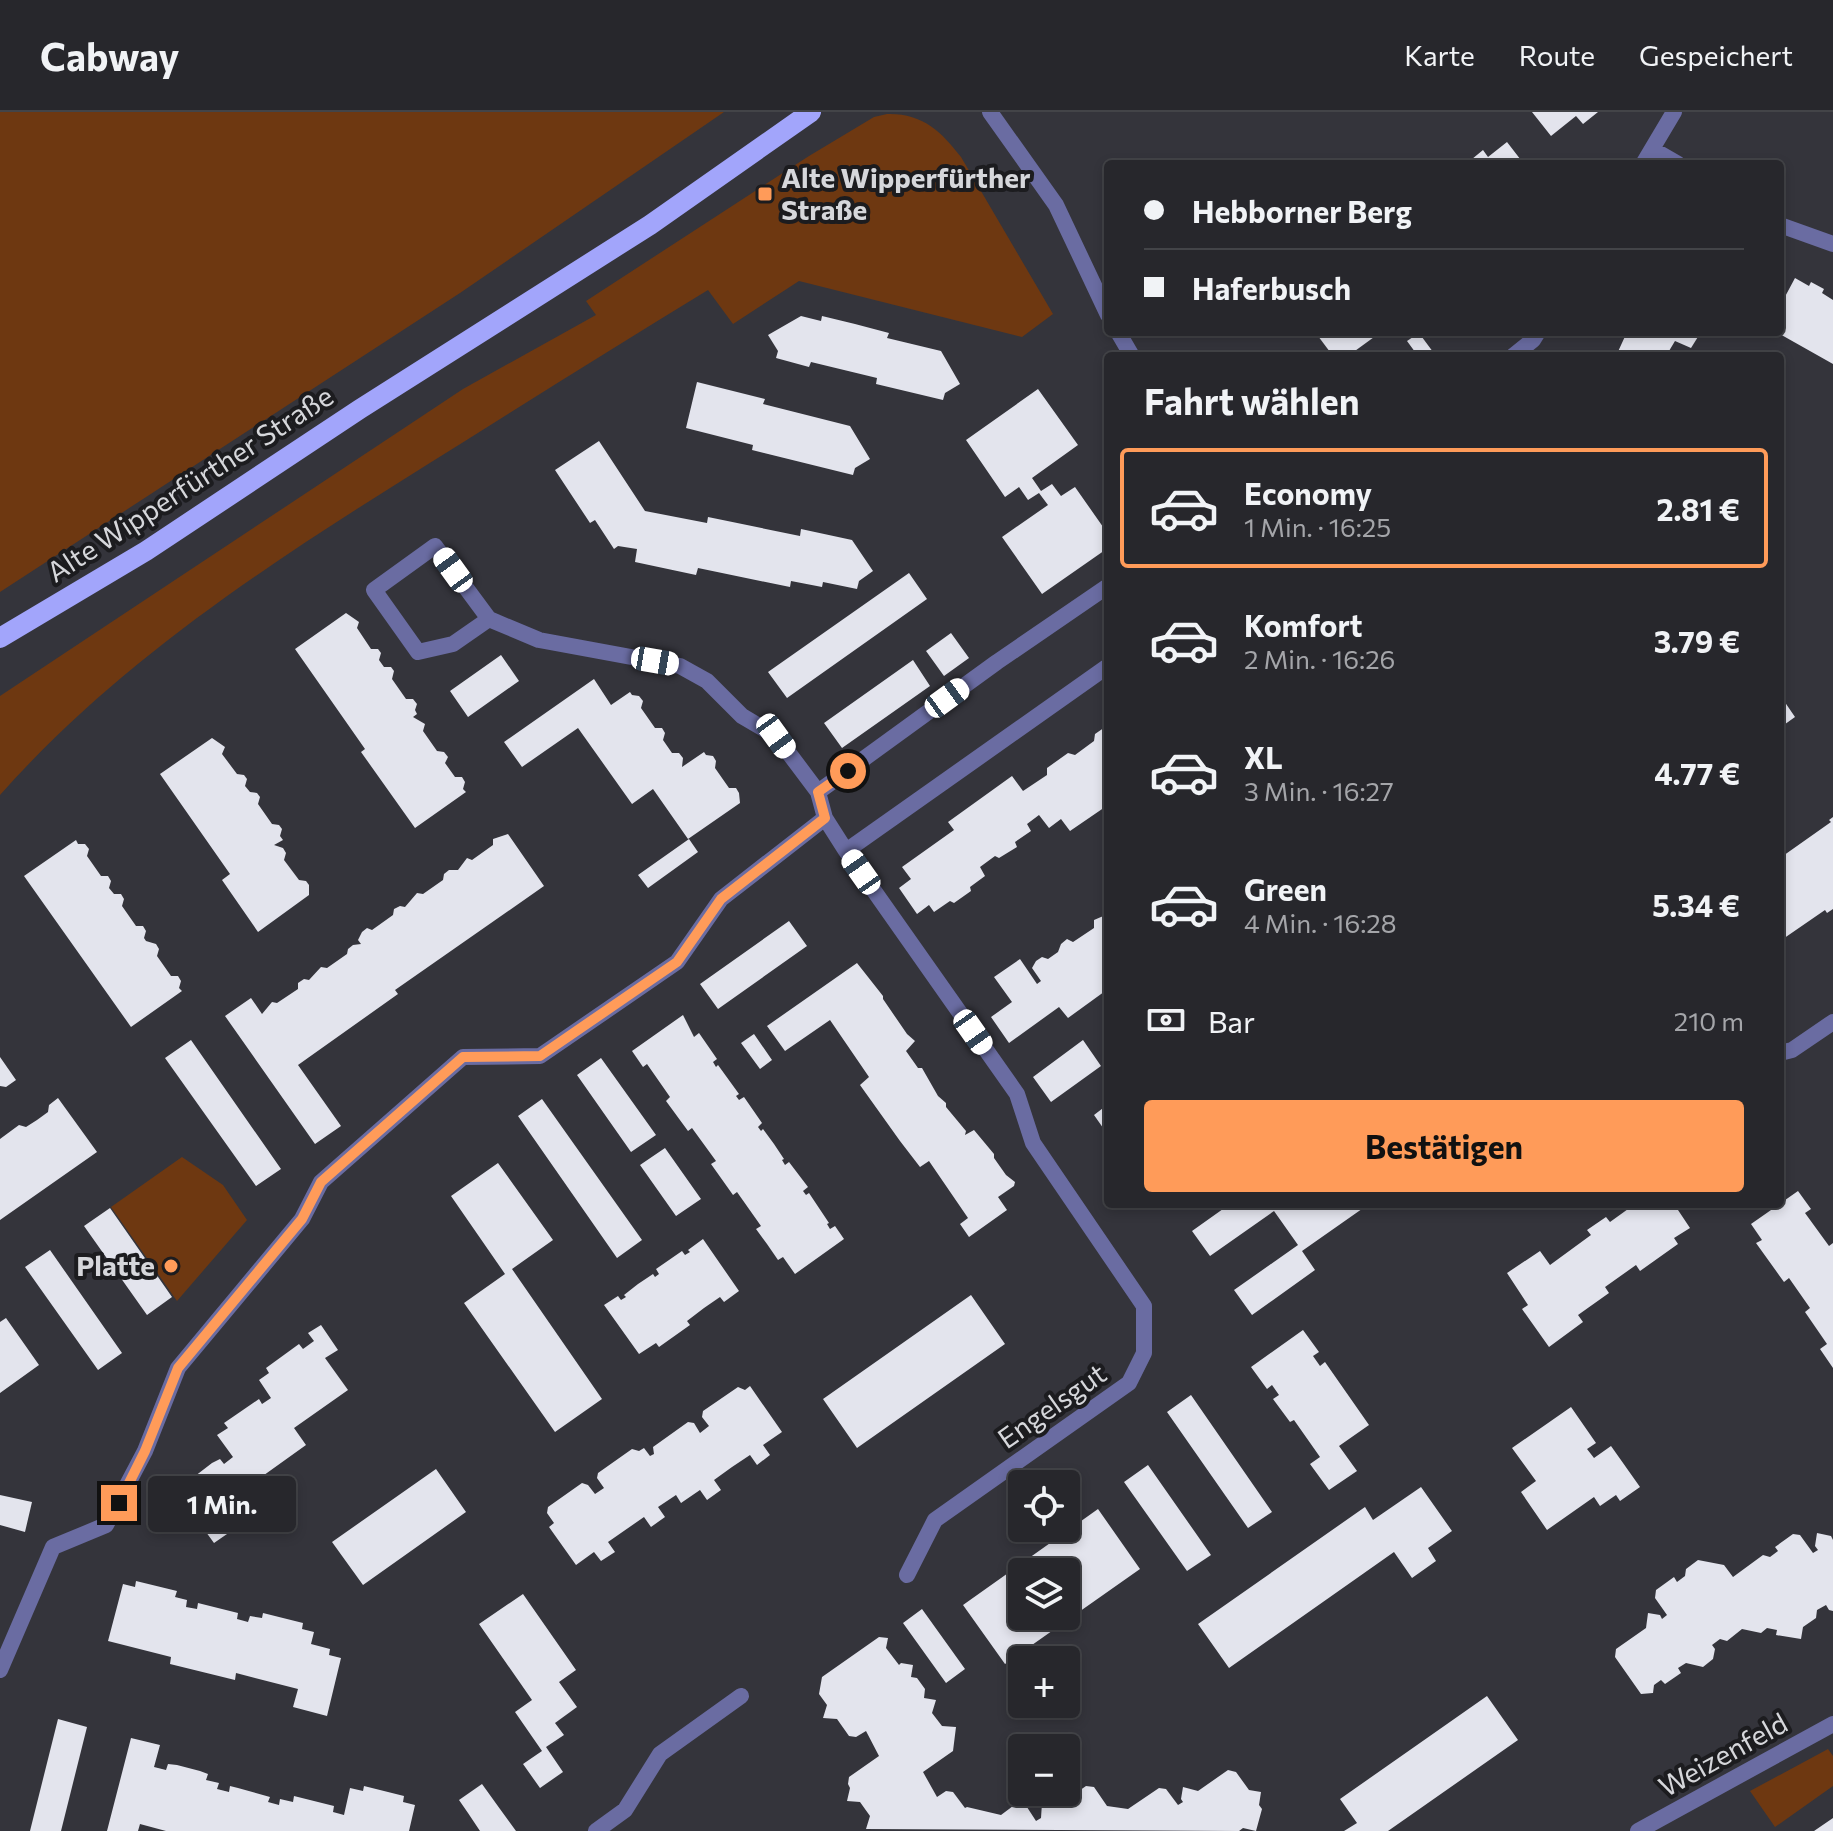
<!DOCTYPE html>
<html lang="de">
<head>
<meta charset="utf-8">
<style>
	:root { --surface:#27272c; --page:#2f2f34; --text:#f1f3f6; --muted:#a4a5a9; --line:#434448; --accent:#ff9b59 }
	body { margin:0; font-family:Commissioner,sans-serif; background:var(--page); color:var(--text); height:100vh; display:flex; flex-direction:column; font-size:30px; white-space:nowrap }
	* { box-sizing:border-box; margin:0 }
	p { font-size:26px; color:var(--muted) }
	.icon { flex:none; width:44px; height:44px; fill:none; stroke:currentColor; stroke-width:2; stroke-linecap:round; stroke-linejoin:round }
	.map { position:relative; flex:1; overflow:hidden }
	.panel { position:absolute; left:1104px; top:240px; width:680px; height:856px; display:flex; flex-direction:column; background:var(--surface); border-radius:8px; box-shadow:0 4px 12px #0003,0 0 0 2px var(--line) }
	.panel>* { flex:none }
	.banner { position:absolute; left:1104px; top:48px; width:680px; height:176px; border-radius:8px; box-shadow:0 4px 12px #0003,0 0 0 2px var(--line); display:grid; align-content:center; height:176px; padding:0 40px; background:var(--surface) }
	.controls { position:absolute; left:1008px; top:1358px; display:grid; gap:16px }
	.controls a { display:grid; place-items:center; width:72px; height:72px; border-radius:8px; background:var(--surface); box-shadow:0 4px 12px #0003,0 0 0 2px var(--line); font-size:40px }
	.end { position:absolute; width:36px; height:36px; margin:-18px; border:10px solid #ff9b59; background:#111; box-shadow:0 0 0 4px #111 }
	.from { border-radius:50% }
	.bubble { position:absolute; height:56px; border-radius:8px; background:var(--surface); box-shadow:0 4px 12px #0003,0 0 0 2px var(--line); font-size:26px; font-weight:700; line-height:56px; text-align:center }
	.car { position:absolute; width:24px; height:48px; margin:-24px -12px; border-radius:10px; box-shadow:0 0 6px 2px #0007; background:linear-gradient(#fff 24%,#345 0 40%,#fff 0 76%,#345 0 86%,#fff 0) }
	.banner b { display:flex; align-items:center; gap:28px; height:76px; font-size:30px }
	.banner b+b { border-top:2px solid var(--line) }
	.banner i { width:20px; height:20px; background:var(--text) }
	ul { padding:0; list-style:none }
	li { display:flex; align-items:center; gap:24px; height:120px; margin:0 16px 12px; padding:0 24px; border:4px solid transparent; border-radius:8px }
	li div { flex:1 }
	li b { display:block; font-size:30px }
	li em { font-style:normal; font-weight:700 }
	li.on { border-color:var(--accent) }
	li>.icon { width:72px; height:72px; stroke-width:1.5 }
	h2 { padding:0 40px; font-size:36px; line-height:96px }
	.pay { display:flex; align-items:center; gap:20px; height:88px; padding:0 40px; font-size:30px }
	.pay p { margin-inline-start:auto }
	.cta { display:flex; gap:16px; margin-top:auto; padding:16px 40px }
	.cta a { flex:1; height:92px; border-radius:8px; background:var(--accent); color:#111; font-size:32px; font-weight:700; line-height:92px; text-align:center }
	header { display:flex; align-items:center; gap:48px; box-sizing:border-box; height:112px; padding:0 40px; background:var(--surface); border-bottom:2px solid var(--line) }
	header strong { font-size:38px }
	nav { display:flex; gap:44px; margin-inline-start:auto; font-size:28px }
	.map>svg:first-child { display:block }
</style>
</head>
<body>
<header>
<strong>Cabway</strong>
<nav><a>Karte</a><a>Route</a><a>Gespeichert</a></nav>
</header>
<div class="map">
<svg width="1833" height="1719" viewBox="0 0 1833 1719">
	<rect width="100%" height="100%" fill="#34343b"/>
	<!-- green -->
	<path fill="#6e3811" d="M0,0H724L460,181L0,480Z
		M887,2C922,1 941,19 961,45L1053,202L1022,225L799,169L733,212L708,178C613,236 519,295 425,354C273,449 120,548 0,683V584L463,277L596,203L586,189L809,44L874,5Z
		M182,1045L223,1073L247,1108L177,1189L111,1095Z
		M1828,1637L1833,1644V1674L1775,1715L1750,1679Z"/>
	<!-- building -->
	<path fill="#e3e4ed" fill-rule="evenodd" d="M1532,0H1598L1583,12L1576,4L1551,24Z
		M1507,30L1524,52H1466L1483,38L1488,45Z
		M1795,166L1809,174L1811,170L1824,177L1822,181L1833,188V252L1776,220H1780V194Z
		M801,204L821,209L822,204L855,212L889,221L887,226L941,239L960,272L945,281L943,288L876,272L877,266L811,250L809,255L776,246L778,239L768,223Z
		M1315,220H1381L1348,244H1333Z
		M1627,220H1701L1691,236L1675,229L1666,244H1616Z
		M1419,221L1436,244H1418L1407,229Z
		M697,270L765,287L763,292L850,314L870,347L855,356L853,363L752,338L753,333L686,316Z
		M1038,277L1078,333L1032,366L1041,379L1052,372L1061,384L1075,375L1108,422V436L1042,482L1002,425L1048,393L1039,381L1028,388L1019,375L1005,385L966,328Z
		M599,329L645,399L707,411L708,405L800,424L801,417L852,428L873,459L859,469L857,477L823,470L822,475L791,469L790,475L698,456L696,463L635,450L637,437L618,434L614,437L595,408L590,411L555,358Z
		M909,461L927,487L787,586L768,560Z
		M346,501L359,510L357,516L371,537H378L381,541L379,548L384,555H391L394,559L392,567L406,587H413L417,592L415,598L417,602L413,605L425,612L423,619L437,639L444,640L448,645L445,651L455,665H462L465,670L463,677L466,680L415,716L361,640L365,637L295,537Z
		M951,521L969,546L944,564L926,539Z
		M501,543L519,569L468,605L450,579Z
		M913,548L930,574L842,636L824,611Z
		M594,567L611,593L630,580L632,583L639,584L643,589L641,596L655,616H662L665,621L663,628L672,641H679L683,646L682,655L704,640L706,643L713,644L716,649L715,656L729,676H736L739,681L740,691L688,727L653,677L632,692L578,616L522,655L504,630Z
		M1780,583L1795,605L1781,615L1780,613Z
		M1108,613V693L1070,719L1061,707L1049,716L1039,703L1027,712L1031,719L1015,730L1017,735L999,746L995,744L980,755L985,764L970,775L971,779L954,791L950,789L934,800L929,793L917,802L899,776L911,767L902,755L954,718L948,710L1012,664L1023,679L1047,663V656L1068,641L1075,643L1094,629L1095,622Z
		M212,626L225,635L222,642L237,662L244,663L247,667L245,674L250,680L257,681L260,685L258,692L272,712L279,713L282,717L280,724L283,728L274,733L283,736L286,741L284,748L299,768L306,769L309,773V783L258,820L222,768L230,762L160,662Z
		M1833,705V797L1827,801L1825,798L1780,829V746L1831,710L1829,708Z
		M508,722L544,774L395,878L398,882L298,953L341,1014L315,1032L225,904L251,886L262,902L272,890L277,891L298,877V871L304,867L309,868L321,855L327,856L347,842L348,837L353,833L361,832L358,828L362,820L367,816L372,818L393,803L394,797L400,794L405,795L417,781L423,782L443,768L444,762L449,758H458L467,746L472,748L493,733V727Z
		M689,727L698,740L648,776L638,763Z
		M76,728L78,732H85L89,737L87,744L101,764H108L111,769L109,776L114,782H121L124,787L122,794L136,814H143L146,819L144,826L146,829L156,832L159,837L157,844L171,864H178L181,869L179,876L182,879L131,915L24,764Z
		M1108,802V877L1068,906L1059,895L1009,931L991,905L1012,890L994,865L1020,847L1037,872L1041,869L1032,856L1036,849L1042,845L1048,847L1058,840L1061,832L1067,827L1073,830L1094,816V808Z
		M789,809L807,834L718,897L700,872Z
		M857,851L883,884V887L907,922L915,929L906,939L918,956H922L938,984L946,991V995L966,1019L965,1023L974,1018L994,1042V1046L1006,1063L1015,1070L1014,1074L998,1085L1007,1098L969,1125L960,1112L968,1106L929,1049L920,1055L900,1029L860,973L869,965L830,908L785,939L767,914Z
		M683,903L694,925L699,921L717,947L713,950L716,955L718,953L739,982L736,984L739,988L744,985L762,1011L758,1015L761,1019L763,1017L774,1032L784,1047L782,1048L785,1053L789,1050L808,1075L803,1079L806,1083L809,1081L829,1111L827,1112L830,1117L835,1114L844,1127L795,1162L783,1145L778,1148L767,1132L756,1117L761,1114L737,1080L733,1083L711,1052L716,1049L692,1016L688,1019L666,989L670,985L647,952L643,955L632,939Z
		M754,922L772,948L760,957L741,931Z
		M191,928L281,1057L256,1074L165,946Z
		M1083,928L1101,954L1051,990L1033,965Z
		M0,945L16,968L6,975L0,974Z
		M601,946L656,1023L631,1040L577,963Z
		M58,986L97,1040L0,1108V1027L19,1013L26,1015L37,1008L48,1000L49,993Z
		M542,987L642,1128L617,1146L518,1004Z
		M1107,993L1108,995V1023L1094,1003Z
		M665,1036L701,1087L676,1104L640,1053Z
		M498,1051L553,1128L512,1157L602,1287L555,1320L464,1191L505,1162L451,1084Z
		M1798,1079L1811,1097L1805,1101L1829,1134L1833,1131V1256L1820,1237L1827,1232L1805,1200L1810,1196L1789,1166L1784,1170L1756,1131L1762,1128L1751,1112Z
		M1230,1092H1369L1302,1139L1315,1158L1252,1203L1234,1178L1298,1133L1274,1099L1210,1144L1192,1119Z
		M1635,1092H1674L1690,1116L1674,1126L1678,1132L1640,1159L1636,1153L1605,1175L1609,1181L1578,1203L1583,1210L1549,1235L1522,1197L1528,1193L1507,1161L1540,1139L1550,1153L1591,1123L1587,1118L1606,1105L1610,1110Z
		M110,1096L172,1185L147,1203L84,1114Z
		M703,1127L739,1179L724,1190L720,1185L704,1196L687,1209L690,1213L659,1235L656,1231L639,1242L604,1193L618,1184L621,1188L626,1185L624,1183L638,1172L653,1162L655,1165L659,1162L656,1157L682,1139L685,1143L690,1140L688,1138Z
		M50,1138L122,1241L98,1258L25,1155Z
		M971,1183L1005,1232L857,1336L823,1287Z
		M6,1206L39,1253L0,1281V1210Z
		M321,1213L338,1238L325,1246L348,1278L294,1316L306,1333L253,1371L269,1393L214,1431L179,1383L190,1375L186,1371L212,1351L220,1347L224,1352L233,1345L217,1323L228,1316L224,1311L259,1287L262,1292L271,1286L259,1268L269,1261L266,1256L299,1232L303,1237L314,1229L308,1221Z
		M1303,1218L1319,1240L1313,1244L1320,1254L1325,1250L1369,1313L1339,1334L1357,1359L1329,1378L1310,1352L1320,1345L1294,1308L1290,1310L1273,1287L1279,1283L1272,1273L1267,1277L1251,1255Z
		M750,1274L782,1320L763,1333L770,1343L757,1353L750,1343L732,1355L714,1368L721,1378L707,1388L700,1378L681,1391L676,1383L658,1395L665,1405L651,1415L644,1405L608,1430L615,1440L601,1449L594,1440L576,1453L549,1415L554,1411L547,1401L548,1395L582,1371L588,1373L595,1382L604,1376L597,1366L598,1361L632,1337L639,1339L644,1336L650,1344L654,1342L653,1335L688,1310L694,1311L700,1321L709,1314L702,1305L703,1299L738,1275L745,1278Z
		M1191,1283L1272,1400L1248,1416L1167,1300Z
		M1571,1295L1596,1331L1587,1337L1594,1346L1611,1334L1640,1375L1620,1389L1616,1383L1600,1394L1594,1385L1547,1418L1521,1380L1536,1369L1512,1336Z
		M1148,1353L1211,1443L1187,1459L1124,1370Z
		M436,1357L466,1400L363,1473L332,1430Z
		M1421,1375L1452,1419L1428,1436L1436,1449L1412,1466L1394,1440L1229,1556L1198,1512L1365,1395L1373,1408Z
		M0,1383L32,1390L25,1420L0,1413Z
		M1098,1397L1140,1457L1005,1552L963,1493ZM1022,1460H1066V1504H1022Z
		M1817,1421L1831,1424L1833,1428V1499L1829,1498L1826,1493L1817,1498L1816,1506L1803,1515L1801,1527L1776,1523L1777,1518L1767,1516L1761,1521L1742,1517L1727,1529L1720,1527L1712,1533L1715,1537L1713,1547L1703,1555L1686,1551L1678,1556L1681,1561L1665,1572L1661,1568L1654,1573L1653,1581L1641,1582L1615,1545L1616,1537L1646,1516L1648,1501L1660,1503L1662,1507L1667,1503L1655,1486L1656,1478L1674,1465L1677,1470L1685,1464L1686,1457L1698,1448L1724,1453L1733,1465L1763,1443L1770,1445L1778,1439L1775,1435L1793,1422L1800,1423L1813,1441L1818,1438L1815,1434Z
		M136,1469L177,1479L175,1485L187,1488L186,1495L197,1497L198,1491L238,1501L237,1507L248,1510L250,1504L262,1506L263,1501L303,1511L302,1517L314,1520L311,1532L330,1537L329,1543L341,1546L327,1604L293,1595L298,1577L236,1561L235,1568L170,1552L171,1545L108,1529L123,1472L135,1475Z
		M523,1482L576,1558L559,1570L577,1595L555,1611L564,1623L546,1635L563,1660L540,1676L523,1652L542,1639L515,1600L532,1588L479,1512Z
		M922,1497L965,1557L946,1571L903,1511Z
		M879,1525L888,1526L886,1536L899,1553L901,1551L913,1553L911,1565L917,1566L925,1577L924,1586L936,1588L932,1601L942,1614L956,1615L953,1639L923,1660L937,1685L946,1679L953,1680L965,1696L967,1695L1001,1703L1017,1691L1025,1692L1036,1709L1041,1706L1042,1691L1056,1695L1086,1674L1094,1675L1107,1694L1128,1697L1159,1676L1166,1677L1178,1693L1183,1690L1181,1687L1183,1675L1198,1679L1228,1658L1236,1660L1249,1678L1261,1680L1259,1693L1262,1697L1256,1719L1243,1716L1239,1719L866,1717L870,1704L860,1690L847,1689L850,1676L848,1672L849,1665L879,1644L866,1619L856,1625L849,1624L837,1607L823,1606L827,1593L819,1582L822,1565Z
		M1487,1584L1518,1628L1388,1719H1344L1357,1711L1340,1687Z
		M58,1607L87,1615L61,1719H30Z
		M131,1626L160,1633L154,1655L166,1658L168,1652L177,1653L200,1659L208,1662L206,1668L219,1671L217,1677L229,1680L230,1674L238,1676L270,1685L268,1690L279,1693L280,1687L293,1690L294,1684L334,1694L333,1700L344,1703L350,1676L363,1679L364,1674L404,1684L403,1690L415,1693L409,1719H166L140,1712L138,1719H107Z
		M482,1672L500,1697L516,1719H480L468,1701L459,1688Z
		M1833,1706V1719H1814Z"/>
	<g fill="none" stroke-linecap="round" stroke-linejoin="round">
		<!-- street -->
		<path stroke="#6a6ca2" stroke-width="16" d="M990,0L1056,93L1108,203
			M1652,37L1678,52
			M1643,52L1674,0
			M1780,113L1833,132
			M1118,220L1132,244
			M1513,244L1533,228L1538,220
			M489,507L453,532L418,540L374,478L435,434L489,507L539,528L680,554L707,569L742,604L776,624L818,680L825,706L846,739L1017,982L1033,1031L1144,1194V1241L1129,1271L935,1408L907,1463
			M818,680L997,550L1108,474
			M846,739L1108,554
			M1780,941L1792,938L1833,910
			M0,1558L53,1435L106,1413L145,1339L178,1256L302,1107L321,1070L463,945L540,944L677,850L721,787L825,706
			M596,1719L625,1698L660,1642L741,1584
			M1638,1719L1833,1612"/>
		<!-- primary -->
		<path stroke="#a2a5fb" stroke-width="20" d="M0,526L146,439L360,297L650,113L811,0"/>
	</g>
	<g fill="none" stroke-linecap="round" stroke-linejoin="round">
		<!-- route -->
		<path stroke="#ff9b59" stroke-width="10" d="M119,1391L145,1339L178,1256L302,1107L321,1070L463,945L540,944L677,850L721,787L825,706L818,680L848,659"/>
	</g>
	<!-- markers -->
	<g fill="#ff9b59" stroke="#1c1c1f" stroke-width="3">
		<rect x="757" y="74" width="16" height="16" rx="4"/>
		<circle cx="171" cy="1154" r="8"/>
	</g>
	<g text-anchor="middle" stroke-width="8" stroke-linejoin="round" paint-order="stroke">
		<!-- poi labels -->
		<g font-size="28" font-weight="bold" fill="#d6d7db" stroke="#1c1c1f" text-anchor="start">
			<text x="781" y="76">Alte Wipperfürther<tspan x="781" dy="32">Straße</tspan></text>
			<text x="155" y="1164" text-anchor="end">Platte</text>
		</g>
		<!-- street labels -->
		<g font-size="28" fill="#d6d7db" stroke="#1c1c1f">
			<text transform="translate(190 372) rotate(-33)" y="10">Alte Wipperfürther Straße</text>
			<text transform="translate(1052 1294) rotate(-35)" y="10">Engelsgut</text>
			<text transform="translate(1723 1643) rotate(-29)" y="10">Weizenfeld</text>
		</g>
	</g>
</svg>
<div class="controls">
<a><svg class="icon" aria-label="locate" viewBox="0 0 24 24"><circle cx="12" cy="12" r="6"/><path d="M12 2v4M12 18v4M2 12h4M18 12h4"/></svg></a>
<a><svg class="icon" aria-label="layers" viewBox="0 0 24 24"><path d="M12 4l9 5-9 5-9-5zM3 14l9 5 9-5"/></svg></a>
<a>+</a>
<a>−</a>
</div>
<i class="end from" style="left:848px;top:659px"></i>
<i class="end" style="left:119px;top:1391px"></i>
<div class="bubble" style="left:148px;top:1364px;width:148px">1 Min.</div>
<i class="car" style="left:453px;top:458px;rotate:324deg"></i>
<i class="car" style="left:655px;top:549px;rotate:100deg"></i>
<i class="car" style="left:947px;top:586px;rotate:54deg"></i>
<i class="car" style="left:776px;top:624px;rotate:144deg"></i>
<i class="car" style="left:861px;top:760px;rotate:325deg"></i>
<i class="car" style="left:973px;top:920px;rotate:145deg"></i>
<div class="banner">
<b><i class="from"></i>Hebborner Berg</b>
<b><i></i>Haferbusch</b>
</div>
<section class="panel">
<h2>Fahrt wählen</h2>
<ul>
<li class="on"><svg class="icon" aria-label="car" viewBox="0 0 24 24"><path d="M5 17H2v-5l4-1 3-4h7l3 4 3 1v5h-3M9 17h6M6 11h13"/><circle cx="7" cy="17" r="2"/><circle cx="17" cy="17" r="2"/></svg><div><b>Economy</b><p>1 Min. · 16:25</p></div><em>2.81 €</em></li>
<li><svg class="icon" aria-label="car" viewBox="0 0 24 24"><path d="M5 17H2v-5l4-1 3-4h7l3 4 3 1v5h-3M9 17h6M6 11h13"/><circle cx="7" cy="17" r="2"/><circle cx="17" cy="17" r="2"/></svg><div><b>Komfort</b><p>2 Min. · 16:26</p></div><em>3.79 €</em></li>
<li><svg class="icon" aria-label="car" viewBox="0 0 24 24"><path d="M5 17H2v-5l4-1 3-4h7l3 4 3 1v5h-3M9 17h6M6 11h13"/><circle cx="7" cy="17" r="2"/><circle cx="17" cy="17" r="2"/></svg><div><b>XL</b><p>3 Min. · 16:27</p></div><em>4.77 €</em></li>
<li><svg class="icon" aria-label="car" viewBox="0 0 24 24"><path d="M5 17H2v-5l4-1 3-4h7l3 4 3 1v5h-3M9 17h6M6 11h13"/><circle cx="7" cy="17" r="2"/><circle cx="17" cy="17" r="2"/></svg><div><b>Green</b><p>4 Min. · 16:28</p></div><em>5.34 €</em></li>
</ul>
<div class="pay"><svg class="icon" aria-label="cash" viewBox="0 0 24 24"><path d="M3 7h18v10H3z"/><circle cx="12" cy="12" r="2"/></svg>Bar<p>210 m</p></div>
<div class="cta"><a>Bestätigen</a></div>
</section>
</div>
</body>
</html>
